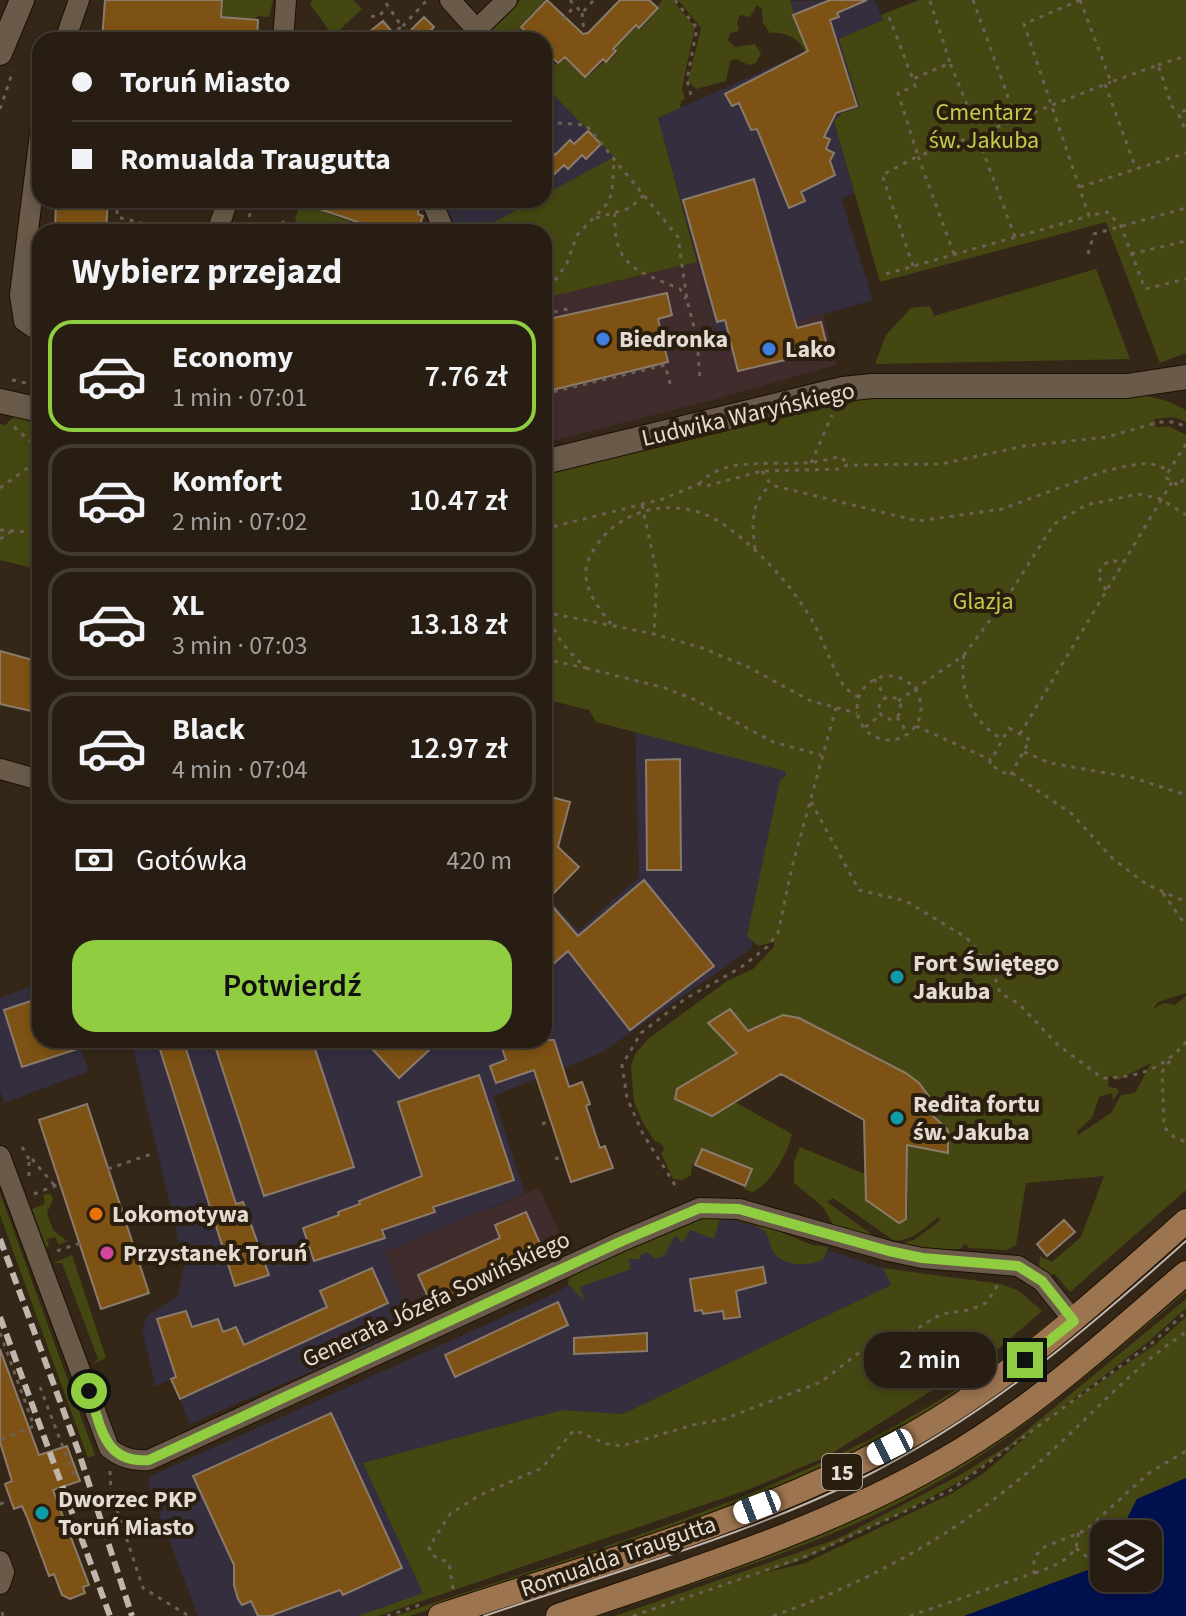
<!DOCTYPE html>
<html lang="pl">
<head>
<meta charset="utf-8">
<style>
	:root { --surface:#271d12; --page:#332a20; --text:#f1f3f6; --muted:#a4a29f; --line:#433b32; --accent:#90cd40 }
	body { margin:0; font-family:"Source Sans 3",sans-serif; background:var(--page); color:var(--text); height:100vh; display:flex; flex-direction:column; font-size:30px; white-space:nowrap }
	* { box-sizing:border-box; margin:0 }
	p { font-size:26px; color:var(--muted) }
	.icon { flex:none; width:44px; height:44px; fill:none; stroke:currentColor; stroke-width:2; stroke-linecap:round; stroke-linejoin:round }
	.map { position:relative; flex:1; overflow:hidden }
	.panel { position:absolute; left:32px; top:224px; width:520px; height:824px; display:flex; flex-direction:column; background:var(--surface); border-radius:24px; box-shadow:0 4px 12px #0003,0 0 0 2px var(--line) }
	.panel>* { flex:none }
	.banner { position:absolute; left:32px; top:32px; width:520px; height:176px; border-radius:24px; box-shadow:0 4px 12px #0003,0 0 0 2px var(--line); display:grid; align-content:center; height:176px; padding:0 40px; background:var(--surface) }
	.controls { position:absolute; left:1090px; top:1520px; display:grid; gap:16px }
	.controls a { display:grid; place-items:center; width:72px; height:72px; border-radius:16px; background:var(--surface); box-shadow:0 4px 12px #0003,0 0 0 2px var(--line); font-size:40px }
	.end { position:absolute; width:36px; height:36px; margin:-18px; border:10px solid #90cd40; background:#111; box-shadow:0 0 0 4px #111 }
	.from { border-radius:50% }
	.bubble { position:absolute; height:56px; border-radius:24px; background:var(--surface); box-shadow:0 4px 12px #0003,0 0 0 2px var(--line); font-size:26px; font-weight:600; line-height:56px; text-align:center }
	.car { position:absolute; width:24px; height:48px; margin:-24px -12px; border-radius:10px; box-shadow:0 0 6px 2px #0007; background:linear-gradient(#fff 24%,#345 0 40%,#fff 0 76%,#345 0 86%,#fff 0) }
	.banner b { display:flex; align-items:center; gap:28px; height:76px; font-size:30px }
	.banner b+b { border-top:2px solid var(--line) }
	.banner i { width:20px; height:20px; background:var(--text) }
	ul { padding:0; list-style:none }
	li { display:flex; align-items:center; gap:24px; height:112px; margin:0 16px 12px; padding:0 24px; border:4px solid var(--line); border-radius:24px }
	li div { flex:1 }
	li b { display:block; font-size:30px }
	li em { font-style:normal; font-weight:600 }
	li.active { border-color:var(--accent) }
	li>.icon { width:72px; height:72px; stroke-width:1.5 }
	h2 { padding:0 40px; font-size:36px; line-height:96px }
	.pay { display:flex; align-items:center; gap:20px; height:88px; padding:0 40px; font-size:30px }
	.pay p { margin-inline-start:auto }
	.primary-button { display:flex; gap:16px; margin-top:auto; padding:16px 40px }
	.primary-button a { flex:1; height:92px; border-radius:24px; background:var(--accent); color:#111; font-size:32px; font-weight:600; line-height:92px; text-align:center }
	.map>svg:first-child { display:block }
</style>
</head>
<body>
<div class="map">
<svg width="1186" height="1616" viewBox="0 0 1186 1616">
	<rect width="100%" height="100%" fill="#342718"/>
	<!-- commercial -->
	<path fill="#402b2d" d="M697,262L720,343L823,314L836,365L713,400L544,443V298Z
		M539,1188L567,1249L413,1319L383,1252Z"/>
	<!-- industrial -->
	<path fill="#342e3f" d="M875,0L883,20L860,107L842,113L834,121L855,193L841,198L873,300L720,343L658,118L805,52L784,1Z
		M544,85L615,157L544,195Z
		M438,200H535L476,232H458Z
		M635,722L799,764L751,949L601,1053L493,1096L525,1193L384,1252L413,1319L380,1334L379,1342L190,1424L171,1379L153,1387L154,1379L142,1330L147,1316L178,1296L184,1264L131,1040H544V892L578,931L639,877Z
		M40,983V1040H77L89,1071L4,1103L0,1091V998Z
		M728,1218L883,1268L891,1285L623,1414L562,1410L364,1463L424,1593L358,1616H198L148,1484L151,1476L558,1292L574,1281L707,1221Z"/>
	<!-- green -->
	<path fill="#454712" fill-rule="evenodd" d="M223,0H273L269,17L258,16L254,19L222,16Z
		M313,0H353L362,9L333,36L310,4Z
		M521,0H545L519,27L527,35L526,40H497L490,31Z
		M662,0H673L695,27L682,88L685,99L681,101L680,108L658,118L697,262L544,298V232H476L535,200H544V195L614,157L544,85V56L557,65L565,59L586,78L604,62L607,63L618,52L615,48L636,27L640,30L660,8L658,6Z
		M678,0H790L800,32L816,47L805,52C800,38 784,31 770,33L763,23L762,9L757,5L750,17L740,15L737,22L739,31L730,33L728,40L735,47L755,44L761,54L756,63L749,65L736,59L730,61L726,81L696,89L688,81L701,28Z
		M919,0H1186V353L1160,363L1106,222L880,282L834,121L842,113L860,107L839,39L883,20L881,15Z
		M302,200L324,207V212L378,232H288L294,222H297L295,218Z
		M1096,269L1130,359L875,364L886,335L911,308L930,306L934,316Z
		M1143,395L1167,401L1186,410V422L1174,417L1154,419L1157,427L1169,426L1186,435V993L1158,1002L1153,1009L1164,1003L1175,1005L1186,996V1190L1070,1292L1055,1274L1047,1277L1039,1267L1040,1256L1052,1262L1081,1237L1104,1176L1026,1183L1016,1245L1007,1250L969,1248L965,1244L960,1249L910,1252L843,1233L834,1226L823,1207L794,1183V1162L800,1147L865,1174L866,1200L899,1223L908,1214L907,1145L947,1153V1127L933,1116L930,1097L906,1073L799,1018L783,1015L748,1031L730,1009L708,1024L737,1053L677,1089V1100L712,1116L735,1102L792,1134C788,1153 771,1184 752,1192L744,1189L752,1169L702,1149L695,1165L692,1164L691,1175L682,1180L673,1179L661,1153L664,1150L662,1144L655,1141L644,1125L634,1102L631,1066L635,1054L648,1039L727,981L753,969L774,947V942L758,946L747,936L780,780L786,776L785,771L596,722L589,710L544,699V473L826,402L861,398ZM1151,1063L1135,1093L1121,1095L1111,1113L1078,1135L1077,1131L1092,1118L1099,1097L1112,1093L1113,1100L1119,1091L1116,1088L1108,1087L1109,1076L1118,1080ZM833,1198L893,1240C911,1243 924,1228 938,1217L941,1220L914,1240L895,1245L874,1236L827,1202Z
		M16,415L40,421V570L0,560V424L5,425Z
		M0,1193L95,1455L88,1458L0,1215Z
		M50,1193L53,1199L47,1213L53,1230L67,1241L59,1245L55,1237L47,1239L49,1246L46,1247L32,1209L45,1204L43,1195Z
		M742,1216L812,1245L828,1247L824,1258C812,1268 779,1266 772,1250C769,1243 770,1237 765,1232C757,1224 739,1221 728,1218Z
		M698,1217L720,1219L714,1239L690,1230L683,1243L675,1235L664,1256L655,1259L647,1252L640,1256L641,1259H628L631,1269L580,1287L584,1301L568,1284L569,1278L624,1249Z
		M72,1255L106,1358L93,1364L98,1359L62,1263H53Z
		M883,1268L1001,1284L1019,1291L1042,1311L998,1349L826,1457L750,1489L378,1616H358L423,1593L363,1463L562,1410L623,1414L891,1285Z
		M1186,1285V1292L1164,1311C1085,1377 1007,1446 916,1494C816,1548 705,1579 599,1616H586L793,1544L862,1516L915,1488Z
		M1186,1299V1308L1148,1342L1058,1411L1156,1344L1186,1317V1478L1137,1499L1119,1534H1104V1564L964,1616H615L837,1539L960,1475L1009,1445ZM1034,1430L984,1473L951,1494L805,1563L760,1574L801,1560L905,1511L961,1481Z
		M1055,1317L1057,1322L929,1413L826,1469L706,1516L410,1616H395C624,1538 867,1477 1055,1317Z"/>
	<!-- water -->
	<path fill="#001150" d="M1186,1478V1616H964L1104,1564V1578H1148V1534H1119L1137,1499Z"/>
	<!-- building -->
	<path fill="#7e5214" stroke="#8b7b6a" stroke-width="2" d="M105,0H222L221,17L258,20L257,40H102Z
		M547,0L583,34L588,33L620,0H649L658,8L639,28L636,25L613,49L616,51L606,62L603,59L585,77L565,57L558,63L544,50V40H535L521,27Z
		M830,0H867L837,13L839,17L830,20L857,106L836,113L824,137L830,139L826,149L834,153L830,161L835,175L801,192L805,201L789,208L757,129L751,130L739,103L732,106L725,94L808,51L793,15Z
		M424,17L434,27L422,40H401Z
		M383,21L399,40H359Z
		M588,131L601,144L586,159L582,155L568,169L564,165L544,184V143L555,155L570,140L574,144Z
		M754,179L797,328L821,322L828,350L738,371L725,320L717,322L683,200Z
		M56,200H108L106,232H55Z
		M302,200H403L419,205L418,214L423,216L417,232H387L302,203Z
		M667,293L672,315L658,319L668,362L552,390L544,359V320Z
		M0,651L40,662V713L0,704Z
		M680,759L681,870H647L646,760Z
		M544,795L570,802L558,847L579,867L547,900L578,936L644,880L714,966L630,1030L568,951L544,972Z
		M40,998V1040H96V1043L22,1067L4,1010Z
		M730,1009L748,1031L783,1015L799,1018L906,1073L919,1083L930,1098L933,1116L948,1130V1153L907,1145L906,1219L899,1223L866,1200L864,1120L781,1074L712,1116L675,1099L677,1089L737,1053L708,1023Z
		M157,1040H183L236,1204L243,1202L269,1275L235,1286Z
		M213,1040H312L354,1167L264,1196Z
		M364,1040H440L399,1078Z
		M527,1040H554L569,1087L582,1082L590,1104L586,1106L600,1148L605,1146L613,1168L571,1182L534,1070L496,1083L490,1066L506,1060L502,1048Z
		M479,1075L514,1180L433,1207L435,1212L382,1230L385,1238L314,1261L303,1228L339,1215L338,1212L360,1204L359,1201L422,1176L398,1102Z
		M87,1104L149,1293L101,1309L39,1120Z
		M702,1149L752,1169L745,1186L695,1165Z
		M526,1212L546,1257L433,1308L418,1275L500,1238L495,1225Z
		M1064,1220L1075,1232L1047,1256L1037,1244Z
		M763,1267L766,1283L736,1291L740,1317L724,1319L723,1311L703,1314L702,1310L695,1311L690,1279Z
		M372,1268L388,1303L180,1399L171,1379L176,1377L157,1319L186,1311L192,1327L218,1319L223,1332L236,1327L244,1345L327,1307L320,1291Z
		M558,1302L568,1325L455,1377L445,1355Z
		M647,1333V1351L574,1354V1338Z
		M0,1349L39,1455L67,1446L80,1481L53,1490L89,1585L83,1587L85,1593L70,1599L62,1595L54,1574L49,1576L27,1517L22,1506L14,1509L5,1484L12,1481L0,1442Z
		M331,1413L402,1568L343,1595L340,1590L270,1616H258L251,1601L242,1605L238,1599L234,1585V1565L193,1476Z"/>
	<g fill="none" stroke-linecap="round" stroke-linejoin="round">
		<defs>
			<path id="minor" d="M450,0L486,40
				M477,29L507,0
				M65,40L79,0
				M283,40L286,0
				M40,134L20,295L24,321L40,332
				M431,200L445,232
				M217,232L228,200
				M0,769L40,780
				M0,1156L109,1448C121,1458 133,1461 149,1460L622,1241L700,1208L739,1209L889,1251L922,1258L1018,1266L1042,1281L1074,1321
				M0,1561L4,1572L0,1584"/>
			<path id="tertiary" d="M0,53L22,0
				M0,401L40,410
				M544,462L843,389L872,386H1127L1186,377"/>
			<path id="primary" d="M440,1616C590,1566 748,1523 888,1448C1000,1389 1092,1305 1186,1221
				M558,1616C688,1571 821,1531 941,1462C1031,1411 1108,1340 1186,1273"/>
		</defs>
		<!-- minor casing -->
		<use href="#minor" stroke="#1c1003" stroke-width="22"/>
		<!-- tertiary casing -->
		<use href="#tertiary" stroke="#1c1003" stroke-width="26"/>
		<!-- primary casing -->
		<use href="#primary" stroke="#1c1003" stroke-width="26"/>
		<!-- path -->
		<path stroke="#6d6154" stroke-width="3" stroke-dasharray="4 6" stroke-linecap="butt" d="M570,0L582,13L594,0
			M675,0L697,28L687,80L692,99
			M973,0L1016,119
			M1080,0L1024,24L1089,216L1107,212L1121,226L1145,289L1186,279
			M1080,0L1111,82L1158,65L1172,106L1178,113
			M930,1L950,63
			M386,3L402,27L392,32
			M582,13L584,33
			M371,16L377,17L388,8
			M889,17L913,79
			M563,20L575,5
			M416,40L402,27L427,0
			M1158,65L1186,56
			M1105,84L1136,169
			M0,109L13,71
			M1186,110L1178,113L1186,131
			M558,123L586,125L678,237L687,300L697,339L700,380
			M1080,187L1186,153
			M117,200V217L158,227L156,232
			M615,213C612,268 639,271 680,289L686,299
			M249,217L255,200
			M596,218L630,208L644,195
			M283,221L285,232
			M158,227L174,232
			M240,227L256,232
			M1015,237L977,135L1111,82
			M954,254L918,156L977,135
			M1088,254L1094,234L1186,208
			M1131,254L1186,241
			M913,266L882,175L918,156L898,93L915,86L913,79L950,63L979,134
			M886,274L1089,216
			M544,297L567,263L577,235L607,204L612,193L614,160
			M544,314L572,308
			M544,376L548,394
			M12,380L40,386
			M544,394L665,365L671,387
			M14,427L40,449
			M1186,444L1165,477L1179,486L1186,475
			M811,463L832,415
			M762,471L771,485L918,521L1002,509L1105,471L1127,466L1149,463L1169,470
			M699,484C721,457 772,465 804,463C817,463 829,458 842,457L847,465
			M0,488L40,459
			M642,505L657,574L654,634
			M544,529L663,499L699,484L706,486L762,471L840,469L847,465L941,464L1024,446L1107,437L1159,422H1175L1186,427
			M0,530L40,533
			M0,539L10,532
			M755,549C752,525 750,502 771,485
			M1106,590L1098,576L1102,566L1111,560L1123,563
			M544,612L654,634L702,648L748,667L811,701L857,713
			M611,624C601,611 587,594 586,576C585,563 591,554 598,543C627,504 683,497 723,524C760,550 795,588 816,628C826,648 833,669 845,688L858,697
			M964,655C959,691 971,721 1002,739
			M544,659L586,668C567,650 555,638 549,613
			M586,668L665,688L693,699L773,742L821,755
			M857 708a32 32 0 1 1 64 0a32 32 0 1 1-64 0Z
			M874,679L885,696
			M879 708a11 11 0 1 1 22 0a11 11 0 1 1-22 0Z
			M898,701L964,655L1010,593L1054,524L1086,505L1138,494L1161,499L1186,515
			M897,717L908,734
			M916,726L991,760
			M865,727L881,715
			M1009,728L1030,740L1010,776L989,764Z
			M1020,734L1172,482
			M1024,752L1050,763L1134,778L1186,795
			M1012,773L1072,814L1112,858L1146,884L1186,902
			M811,802L859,890L906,901L967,938L992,969L1000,993L1019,1004L1058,1045L1102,1078C1137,1078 1163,1069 1186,1042
			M1163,893L1186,926
			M1170,1061L1162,1072L1164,1127L1174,1137L1186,1142
			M542,1124L549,1121
			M22,1147L29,1159
			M555,1159L561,1157
			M108,1169L154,1153
			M29,1176V1159H32L55,1186
			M675,1185L643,1134L627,1098L622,1065L641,1033L685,999L740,968L767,947L778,933L792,867L836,708
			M34,1194L60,1184
			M57,1251L80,1243
			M0,1333L34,1426L0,1440
			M40,1387L74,1476
			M110,1471L111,1492L143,1588L189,1616
			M0,1504L11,1500
			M1076,1548L1093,1562
			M1035,1573C1055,1566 1080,1557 1078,1533
			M453,1589L449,1563L432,1555L429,1547L450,1514L480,1495L542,1468L574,1430L607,1444L622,1446L693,1425L724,1419L821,1382L869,1345L882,1344L893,1336L915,1330L941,1314L969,1310L986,1303L999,1283
			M2,1612L3,1616
			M387,1616L422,1604
			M633,1616L807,1556L951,1490L1152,1343L1186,1312
			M773,1616C873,1581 967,1528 1045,1457C1092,1415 1133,1367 1186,1332
			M910,1616L1034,1573V1558L1042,1548L1086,1530L1149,1473L1186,1451"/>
		<!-- minor -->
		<use href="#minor" stroke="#695a49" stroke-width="20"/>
		<!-- tertiary -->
		<use href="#tertiary" stroke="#695a49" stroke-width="24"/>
		<!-- primary -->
		<use href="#primary" stroke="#9c7450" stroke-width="24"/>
		<!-- tram -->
		<path stroke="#c0b6ac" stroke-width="2" d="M484,1616C607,1574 743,1537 860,1479C986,1416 1082,1334 1186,1241"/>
		<!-- rail -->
		<path stroke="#c0b6ac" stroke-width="6" stroke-dasharray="12 6" stroke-linecap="butt" d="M0,1239L78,1450L132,1616
			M0,1317L110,1616"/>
	</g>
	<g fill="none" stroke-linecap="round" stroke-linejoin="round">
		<!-- route -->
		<path stroke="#90cd40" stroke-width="10" d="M89,1391C101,1425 103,1464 149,1460L622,1241L700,1208L739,1209L889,1251L922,1258L1018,1266L1042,1281L1074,1321L1025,1360"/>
	</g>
	<!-- markers -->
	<g fill="#3f7fe0" stroke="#2a1e0f" stroke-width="3">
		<circle cx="603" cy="339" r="8"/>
		<circle cx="769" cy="349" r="8"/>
	</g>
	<g fill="#0f9aa8" stroke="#2a1e0f" stroke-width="3">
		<circle cx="897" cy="977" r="8"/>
		<circle cx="897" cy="1118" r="8"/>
		<circle cx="42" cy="1513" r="8"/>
	</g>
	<circle fill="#e8710a" stroke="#2a1e0f" stroke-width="3" cx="96" cy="1214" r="8"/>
	<circle fill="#d1479c" stroke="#2a1e0f" stroke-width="3" cx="107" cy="1253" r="8"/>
	<g text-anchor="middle" stroke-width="8" stroke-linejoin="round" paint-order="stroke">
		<!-- shield labels -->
		<rect fill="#2a1e0f" stroke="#aca298" stroke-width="2" x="822" y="1454" width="40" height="36" rx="6"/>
		<g font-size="22" font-weight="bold" fill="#e4dbd2">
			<text x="842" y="1480">15</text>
		</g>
		<!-- park labels -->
		<g font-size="24" fill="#c4c94a" stroke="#2a1e0f">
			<text x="984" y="120">Cmentarz<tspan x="984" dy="28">św. Jakuba</tspan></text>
			<text x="983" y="609">Glazja</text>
		</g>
		<!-- poi labels -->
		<g font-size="24" font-weight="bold" fill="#e4dbd2" stroke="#2a1e0f" text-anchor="start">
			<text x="619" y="347">Biedronka</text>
			<text x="785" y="357">Lako</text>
			<text x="913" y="971">Fort Świętego<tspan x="913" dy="28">Jakuba</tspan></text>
			<text x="913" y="1112">Redita fortu<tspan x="913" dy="28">św. Jakuba</tspan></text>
			<text x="112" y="1222">Lokomotywa</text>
			<text x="123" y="1261">Przystanek Toruń</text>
			<text x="58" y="1507">Dworzec PKP<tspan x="58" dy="28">Toruń Miasto</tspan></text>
		</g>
		<!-- street labels -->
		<g font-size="24" fill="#e4dbd2" stroke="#2a1e0f">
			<text transform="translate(748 414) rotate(-13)" y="8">Ludwika Waryńskiego</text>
			<text transform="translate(436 1299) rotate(-25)" y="8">Generała Józefa Sowińskiego</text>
			<text transform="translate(618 1556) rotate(-19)" y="8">Romualda Traugutta</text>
		</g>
	</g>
</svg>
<div class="controls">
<a><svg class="icon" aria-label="layers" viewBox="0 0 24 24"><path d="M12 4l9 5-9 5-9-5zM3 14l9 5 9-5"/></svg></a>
</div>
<i class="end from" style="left:89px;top:1391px"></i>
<i class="end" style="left:1025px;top:1360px"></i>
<div class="bubble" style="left:864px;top:1332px;width:132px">2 min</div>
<i class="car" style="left:890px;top:1447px;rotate:243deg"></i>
<i class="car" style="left:757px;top:1507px;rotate:249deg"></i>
<div class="banner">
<b><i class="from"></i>Toruń Miasto</b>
<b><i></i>Romualda Traugutta</b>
</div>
<section class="panel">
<h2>Wybierz przejazd</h2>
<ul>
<li class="active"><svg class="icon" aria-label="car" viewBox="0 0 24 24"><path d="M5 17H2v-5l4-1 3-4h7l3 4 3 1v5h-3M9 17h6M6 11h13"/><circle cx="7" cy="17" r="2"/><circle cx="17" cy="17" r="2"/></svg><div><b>Economy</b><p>1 min · 07:01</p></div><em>7.76 zł</em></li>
<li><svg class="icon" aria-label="car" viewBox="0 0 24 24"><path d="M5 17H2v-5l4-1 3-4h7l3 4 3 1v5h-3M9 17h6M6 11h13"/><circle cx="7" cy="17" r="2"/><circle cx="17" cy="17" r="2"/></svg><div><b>Komfort</b><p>2 min · 07:02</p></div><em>10.47 zł</em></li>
<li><svg class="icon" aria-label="car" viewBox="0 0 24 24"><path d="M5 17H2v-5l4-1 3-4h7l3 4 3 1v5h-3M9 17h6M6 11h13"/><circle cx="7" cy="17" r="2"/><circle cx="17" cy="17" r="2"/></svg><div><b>XL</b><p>3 min · 07:03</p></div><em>13.18 zł</em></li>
<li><svg class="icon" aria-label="car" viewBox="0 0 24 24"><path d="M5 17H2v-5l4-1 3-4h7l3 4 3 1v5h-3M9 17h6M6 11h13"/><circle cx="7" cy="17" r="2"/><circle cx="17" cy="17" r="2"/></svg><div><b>Black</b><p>4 min · 07:04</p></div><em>12.97 zł</em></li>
</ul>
<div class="pay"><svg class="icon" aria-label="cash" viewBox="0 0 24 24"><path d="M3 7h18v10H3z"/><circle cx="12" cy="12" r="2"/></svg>Gotówka<p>420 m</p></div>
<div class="primary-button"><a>Potwierdź</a></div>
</section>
</div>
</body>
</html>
